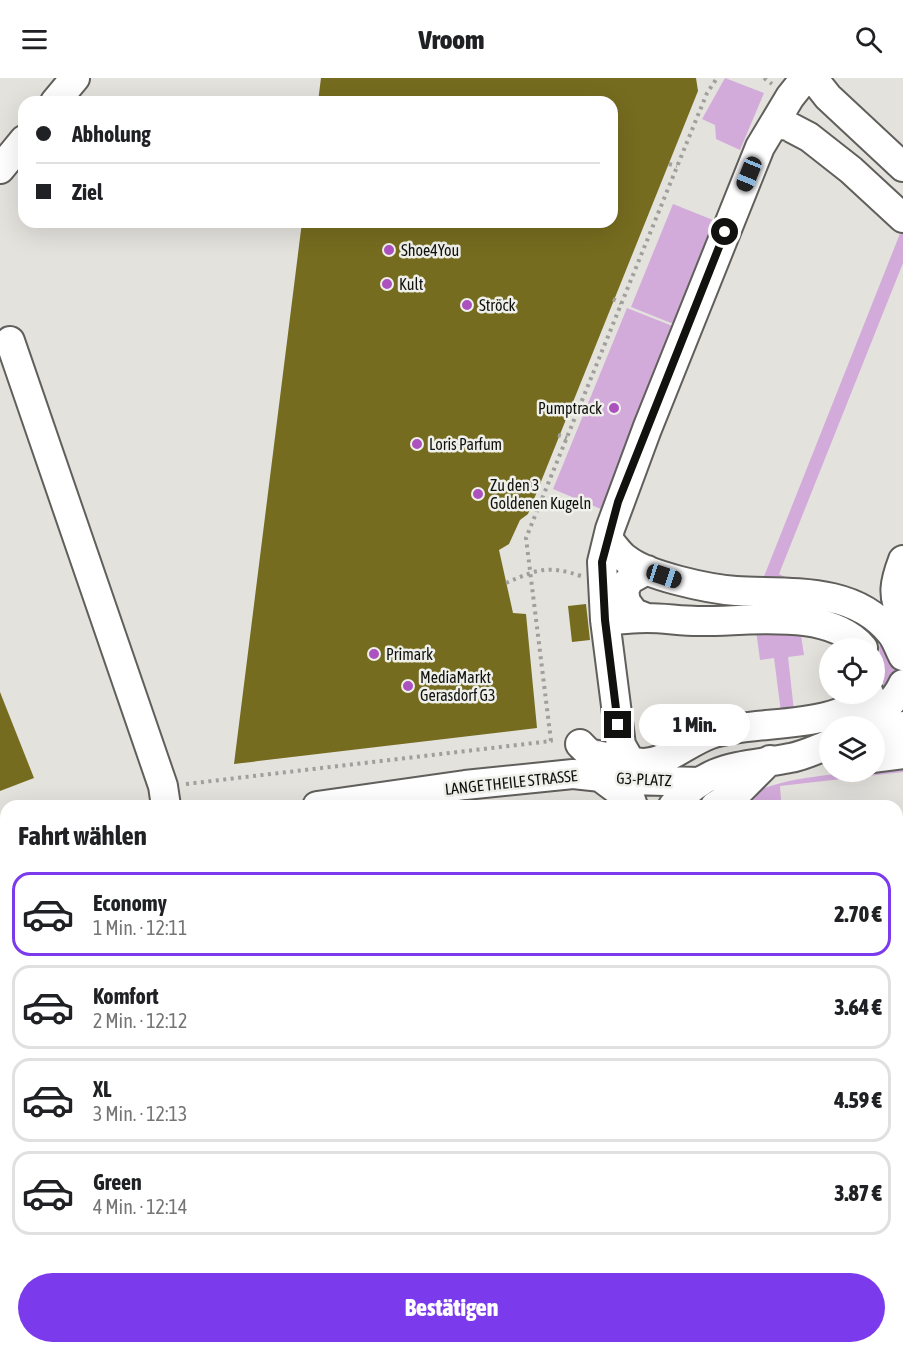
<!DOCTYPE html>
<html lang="de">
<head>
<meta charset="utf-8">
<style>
	:root { --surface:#fff; --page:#f6f6f6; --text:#202124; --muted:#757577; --line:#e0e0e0; --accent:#7c3aed }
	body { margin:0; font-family:"Asap Condensed",sans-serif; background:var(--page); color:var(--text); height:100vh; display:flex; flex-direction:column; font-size:22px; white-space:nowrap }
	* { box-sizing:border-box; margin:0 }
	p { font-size:20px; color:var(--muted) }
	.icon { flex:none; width:33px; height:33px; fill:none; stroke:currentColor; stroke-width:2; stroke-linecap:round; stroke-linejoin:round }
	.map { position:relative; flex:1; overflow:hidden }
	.drawer { position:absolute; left:0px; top:722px; width:903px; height:554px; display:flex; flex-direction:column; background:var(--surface); border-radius:18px 18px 0 0; box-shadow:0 6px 24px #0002 }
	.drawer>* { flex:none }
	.hud { position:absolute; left:18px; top:18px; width:600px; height:132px; border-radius:18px; box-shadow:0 6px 24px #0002; display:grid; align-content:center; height:132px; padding:0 18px; background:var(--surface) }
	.fabs { position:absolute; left:819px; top:560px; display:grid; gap:12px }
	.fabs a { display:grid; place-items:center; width:66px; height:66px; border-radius:50%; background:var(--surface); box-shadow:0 6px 24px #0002; font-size:30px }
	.end { position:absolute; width:27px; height:27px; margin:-14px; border:8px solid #11110f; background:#fff; box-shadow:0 0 0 3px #fff }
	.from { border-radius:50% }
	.bubble { position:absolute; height:42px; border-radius:21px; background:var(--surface); box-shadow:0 6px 24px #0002; font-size:20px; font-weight:800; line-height:42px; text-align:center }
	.car { position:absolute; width:18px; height:36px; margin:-18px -9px; border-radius:8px; box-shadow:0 0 4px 2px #0007; background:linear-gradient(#222 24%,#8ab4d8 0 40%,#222 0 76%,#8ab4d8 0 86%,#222 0) }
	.hud b { display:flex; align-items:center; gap:21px; height:57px; font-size:22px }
	.hud b+b { border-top:2px solid var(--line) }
	.hud i { width:15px; height:15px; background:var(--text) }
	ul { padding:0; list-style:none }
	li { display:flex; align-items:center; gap:18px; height:84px; margin:0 12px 9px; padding:0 6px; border:3px solid var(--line); border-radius:18px }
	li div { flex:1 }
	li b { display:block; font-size:22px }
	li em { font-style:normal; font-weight:800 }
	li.current { border-color:var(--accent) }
	li>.icon { width:54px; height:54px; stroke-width:1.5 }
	h2 { padding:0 18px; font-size:27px; line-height:72px }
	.button { display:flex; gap:12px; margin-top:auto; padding:12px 18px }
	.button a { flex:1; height:69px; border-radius:36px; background:var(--accent); color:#fff; font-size:24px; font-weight:800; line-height:69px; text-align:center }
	header { display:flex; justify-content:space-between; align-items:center; height:78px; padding:0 18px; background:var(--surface); font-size:27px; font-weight:800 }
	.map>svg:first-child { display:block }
</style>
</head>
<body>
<header><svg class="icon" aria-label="menu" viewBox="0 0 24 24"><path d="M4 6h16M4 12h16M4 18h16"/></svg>Vroom<svg class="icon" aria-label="search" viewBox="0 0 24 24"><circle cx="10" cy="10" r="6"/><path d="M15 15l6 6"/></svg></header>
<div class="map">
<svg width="903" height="1274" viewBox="0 0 903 1274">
	<rect width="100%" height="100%" fill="#e3e2dd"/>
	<!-- green -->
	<path fill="#d3abdb" d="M725,0L764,15L740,72L716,61L715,47L702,41Z
		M673,126L718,144L676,247L631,229Z
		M903,148V185L779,496L793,503L761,506Z
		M627,230L675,249L601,431L553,411Z
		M800,551L804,577L788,579L794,633L781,634L774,580L760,582L756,552Z
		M887,562C899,590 899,590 884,616L879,568Z
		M903,686V694L780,708L781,722L732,727C740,723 748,717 756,713C804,694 854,698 903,686Z"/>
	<!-- building -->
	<path fill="#766c1f" d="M321,0H696L698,13L528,436L520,442L509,466L499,472L513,535L526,536L537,650L234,686L302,144H612V24H318Z
		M586,526L590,562L572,564L568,528Z
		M0,614L34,700L0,713Z"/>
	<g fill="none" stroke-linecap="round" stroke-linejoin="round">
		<defs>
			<path id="minor" d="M813,0L828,19L903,89
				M55,24L75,0
				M774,46L788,48L809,59L851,92L903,140
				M0,91L24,62
				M10,263L163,708L166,728
				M608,461C614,468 619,476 626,481C647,498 709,511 736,513C788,516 853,508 890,554C896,560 899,571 903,578
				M903,482C895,503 891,518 903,539
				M647,540L634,535L626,524L624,513L629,502L647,492
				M605,542C619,542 633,540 647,540C664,540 681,543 698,543C747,544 828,529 863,570
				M863,648C879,636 895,624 903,606
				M874,658L903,648
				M580,666C583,669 586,673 590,675C592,677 640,685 644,685C670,683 688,664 711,656C756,641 838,653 869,615
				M874,680L903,676
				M629,681L621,667L605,542L602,484L610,451L647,351L760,69L790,19L805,0
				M600,699L631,722L633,728
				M317,728L465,707L573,696L629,702L700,704
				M673,728C710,685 740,690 790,680C803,678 817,671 830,666
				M715,728L740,712L770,682
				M0,765L6,764
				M897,1025H903"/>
			<path id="major" d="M897,1070H903
				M897,1098L903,1097
				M0,1182L6,1180"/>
		</defs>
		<!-- minor casing -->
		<use href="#minor" stroke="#605f5b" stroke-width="32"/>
		<!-- major casing -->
		<use href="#major" stroke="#605f5b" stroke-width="36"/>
		<!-- path -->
		<path stroke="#a09f9b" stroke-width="4" stroke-dasharray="3 4.5" stroke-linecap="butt" d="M764,0L772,6
			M669,86L677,88
			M613,221L621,225
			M558,357L567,360
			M506,505C538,491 548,487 581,498
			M186,706L551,663L526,460L707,15L717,0"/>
		<!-- minor -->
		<use href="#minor" stroke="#fff" stroke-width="28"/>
		<!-- major -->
		<use href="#major" stroke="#fff" stroke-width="33"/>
	</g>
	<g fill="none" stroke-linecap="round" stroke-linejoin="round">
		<!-- route -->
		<path stroke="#11110f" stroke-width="8" d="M618,647L605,542L602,484L618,424L725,154"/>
	</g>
	<!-- markers -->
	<g fill="#ac52bf" stroke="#f0f0eb" stroke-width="2">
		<circle cx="389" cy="172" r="6"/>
		<circle cx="387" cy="206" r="6"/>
		<circle cx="467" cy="227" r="6"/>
		<circle cx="614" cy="330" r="6"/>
		<circle cx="417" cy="366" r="6"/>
		<circle cx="478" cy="416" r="6"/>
		<circle cx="374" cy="576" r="6"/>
		<circle cx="408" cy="608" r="6"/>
	</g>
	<g text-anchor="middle" stroke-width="5" stroke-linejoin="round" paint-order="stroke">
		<!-- poi labels -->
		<g font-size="16" fill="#11110f" stroke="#f0f0eb" text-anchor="start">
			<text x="401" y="178">Shoe4You</text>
			<text x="399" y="212">Kult</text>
			<text x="479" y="233">Ströck</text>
			<text x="602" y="336" text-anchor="end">Pumptrack</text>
			<text x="429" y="372">Loris Parfum</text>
			<text x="490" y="413">Zu den 3<tspan x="490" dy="18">Goldenen Kugeln</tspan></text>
			<text x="386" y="582">Primark</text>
			<text x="420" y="605">MediaMarkt<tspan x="420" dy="18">Gerasdorf G3</tspan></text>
		</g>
		<!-- street labels -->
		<g font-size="16" fill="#11110f" stroke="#f0f0eb">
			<text transform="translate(644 701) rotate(3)" y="6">G3-PLATZ</text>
			<text transform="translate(511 704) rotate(-6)" y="6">LANGE THEILE STRASSE</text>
		</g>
	</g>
</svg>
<div class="fabs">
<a><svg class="icon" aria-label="locate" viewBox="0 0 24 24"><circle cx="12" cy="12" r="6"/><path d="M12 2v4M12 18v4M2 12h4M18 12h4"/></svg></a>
<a><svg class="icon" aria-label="layers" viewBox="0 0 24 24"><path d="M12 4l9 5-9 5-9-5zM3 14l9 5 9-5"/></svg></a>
</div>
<i class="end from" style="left:725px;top:154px"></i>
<i class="end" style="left:618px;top:647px"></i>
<div class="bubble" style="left:639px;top:626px;width:111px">1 Min.</div>
<i class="car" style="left:749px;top:96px;rotate:202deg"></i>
<i class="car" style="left:664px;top:498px;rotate:108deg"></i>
<div class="hud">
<b><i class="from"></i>Abholung</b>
<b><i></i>Ziel</b>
</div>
<section class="drawer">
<h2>Fahrt wählen</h2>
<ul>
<li class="current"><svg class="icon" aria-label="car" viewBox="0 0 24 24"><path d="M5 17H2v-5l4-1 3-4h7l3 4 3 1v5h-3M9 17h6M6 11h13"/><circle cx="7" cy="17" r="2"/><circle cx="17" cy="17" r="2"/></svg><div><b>Economy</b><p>1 Min. · 12:11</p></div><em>2.70 €</em></li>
<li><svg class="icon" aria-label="car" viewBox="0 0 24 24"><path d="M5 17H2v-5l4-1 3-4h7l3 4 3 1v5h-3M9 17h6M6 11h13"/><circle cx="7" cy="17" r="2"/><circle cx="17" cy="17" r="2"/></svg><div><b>Komfort</b><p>2 Min. · 12:12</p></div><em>3.64 €</em></li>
<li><svg class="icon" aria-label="car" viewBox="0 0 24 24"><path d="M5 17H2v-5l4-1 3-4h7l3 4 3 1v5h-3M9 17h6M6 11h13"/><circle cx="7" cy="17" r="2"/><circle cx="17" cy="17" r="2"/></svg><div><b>XL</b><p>3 Min. · 12:13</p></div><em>4.59 €</em></li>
<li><svg class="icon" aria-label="car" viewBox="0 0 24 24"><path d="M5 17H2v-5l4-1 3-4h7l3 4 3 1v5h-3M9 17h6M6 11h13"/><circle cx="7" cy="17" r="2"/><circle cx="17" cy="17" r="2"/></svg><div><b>Green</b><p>4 Min. · 12:14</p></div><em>3.87 €</em></li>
</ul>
<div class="button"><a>Bestätigen</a></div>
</section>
</div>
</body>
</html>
